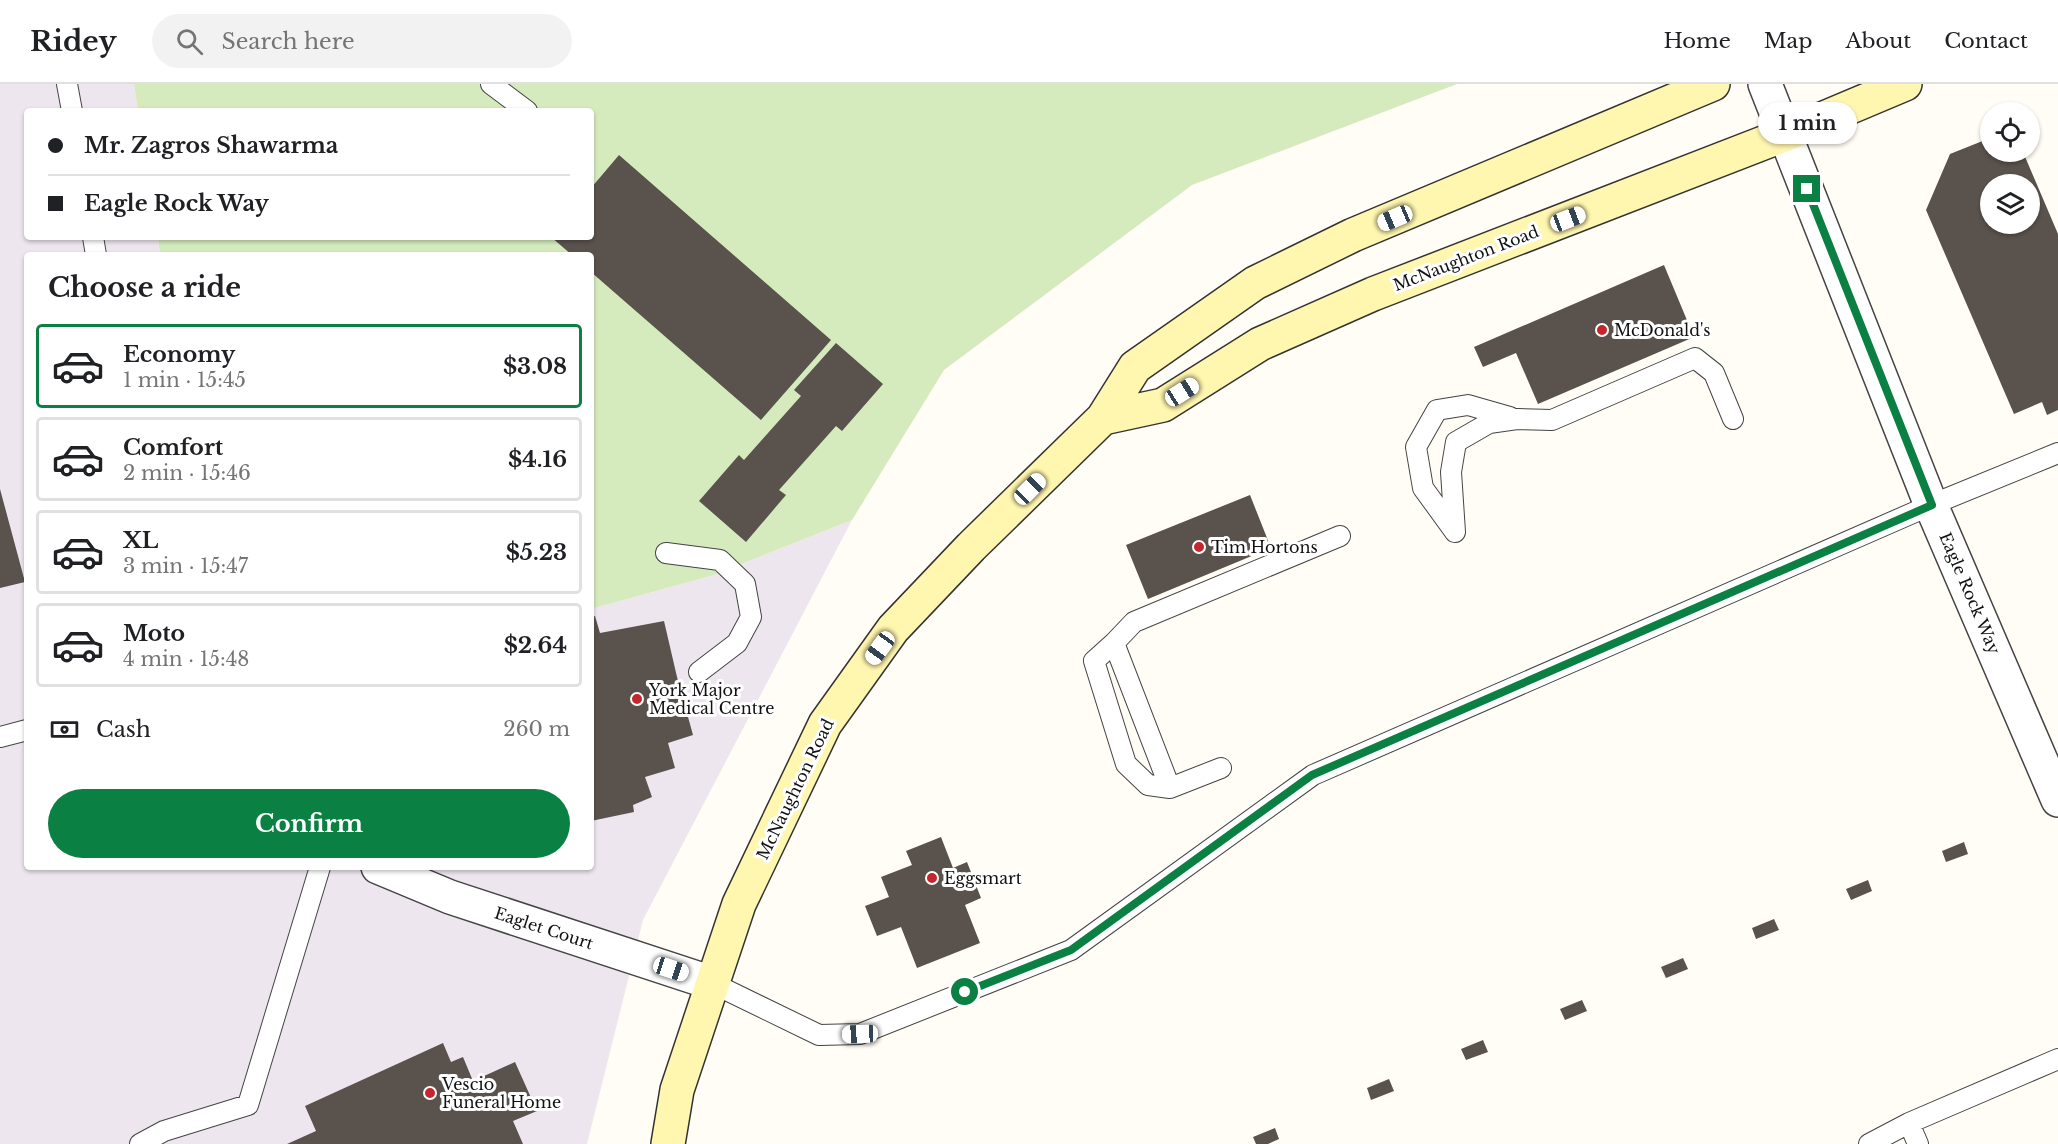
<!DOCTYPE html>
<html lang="en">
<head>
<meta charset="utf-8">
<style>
	:root { --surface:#fff; --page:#f2f2f2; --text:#202124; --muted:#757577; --line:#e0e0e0; --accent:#0b8043 }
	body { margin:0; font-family:"Libre Baskerville",serif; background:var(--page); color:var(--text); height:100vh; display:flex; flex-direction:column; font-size:22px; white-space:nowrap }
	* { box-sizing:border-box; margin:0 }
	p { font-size:20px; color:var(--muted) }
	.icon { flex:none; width:33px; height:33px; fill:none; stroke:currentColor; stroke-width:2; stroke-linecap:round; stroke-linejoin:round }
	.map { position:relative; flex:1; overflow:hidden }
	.panel { position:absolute; left:24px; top:168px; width:570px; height:618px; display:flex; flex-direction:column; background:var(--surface); border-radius:6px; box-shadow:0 2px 4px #0004 }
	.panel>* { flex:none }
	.hud { position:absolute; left:24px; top:24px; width:570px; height:132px; border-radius:6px; box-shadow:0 2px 4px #0004; display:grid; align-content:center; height:132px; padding:0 24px; background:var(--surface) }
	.buttons { position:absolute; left:1980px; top:18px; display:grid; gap:12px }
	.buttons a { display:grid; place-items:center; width:60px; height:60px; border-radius:50%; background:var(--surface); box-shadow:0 2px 4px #0004; font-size:30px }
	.end { position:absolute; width:27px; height:27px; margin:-14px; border:8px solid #0b8043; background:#fff; box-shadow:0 0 0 3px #fff }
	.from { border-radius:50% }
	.bubble { position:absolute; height:42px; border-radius:21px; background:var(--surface); box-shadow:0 2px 4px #0004; font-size:20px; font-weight:800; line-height:42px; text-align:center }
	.car { position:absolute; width:18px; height:36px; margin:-18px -9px; border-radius:8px; box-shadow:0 0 4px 2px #0007; background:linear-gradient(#fff 24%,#345 0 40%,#fff 0 76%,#345 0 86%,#fff 0) }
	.hud b { display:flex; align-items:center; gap:21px; height:57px; font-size:22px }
	.hud b+b { border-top:2px solid var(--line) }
	.hud i { width:15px; height:15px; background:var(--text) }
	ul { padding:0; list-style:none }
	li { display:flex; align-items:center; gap:18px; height:84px; margin:0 12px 9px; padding:0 12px; border:3px solid var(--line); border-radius:6px }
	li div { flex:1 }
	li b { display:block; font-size:22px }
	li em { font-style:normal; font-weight:800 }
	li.current { border-color:var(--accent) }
	li>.icon { width:54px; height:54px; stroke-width:1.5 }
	h2 { padding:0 24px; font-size:27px; line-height:72px }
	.pay { display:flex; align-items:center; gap:15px; height:66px; padding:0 24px; font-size:22px }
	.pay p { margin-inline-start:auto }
	.cta { display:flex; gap:12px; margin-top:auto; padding:12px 24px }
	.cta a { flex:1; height:69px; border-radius:36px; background:var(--accent); color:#fff; font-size:24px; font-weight:800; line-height:69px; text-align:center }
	header { display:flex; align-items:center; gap:36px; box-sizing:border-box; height:84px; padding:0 30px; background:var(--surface); border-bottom:2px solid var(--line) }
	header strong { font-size:28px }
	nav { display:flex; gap:33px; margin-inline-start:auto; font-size:21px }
	.search { width:420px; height:54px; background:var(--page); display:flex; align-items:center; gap:15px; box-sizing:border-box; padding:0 21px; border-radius:33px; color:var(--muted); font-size:22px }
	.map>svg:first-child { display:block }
</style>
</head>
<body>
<header>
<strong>Ridey</strong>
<div class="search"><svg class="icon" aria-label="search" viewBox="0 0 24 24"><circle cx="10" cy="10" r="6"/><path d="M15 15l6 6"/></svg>Search here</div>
<nav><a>Home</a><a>Map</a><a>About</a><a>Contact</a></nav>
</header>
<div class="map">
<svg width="2058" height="1060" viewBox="0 0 2058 1060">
	<rect width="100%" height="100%" fill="#fffdf5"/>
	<!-- industrial -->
	<path fill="#eee6ef" d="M0,0H134L138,27H27V153H158L160,171H27V783H591V525L714,491L852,436L643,836L587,1060H0Z"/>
	<!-- green -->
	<path fill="#d5ebbd" d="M134,0H1457L1192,101L944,286L852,436L714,491L591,525V171H160L158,153H591V27H138Z"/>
	<!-- building -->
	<path fill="#5a524d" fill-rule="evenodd" d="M1990,54V68H2023L2058,150V326L2047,331L2042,318L2014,330L1926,126L1950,70ZM1990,100H2030V140H1990Z
		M619,71L831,256L761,336L591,188V171H572L551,153H591V104Z
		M1664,181L1694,253L1538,320L1516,269L1483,283L1474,263Z
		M836,259L883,300L842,347L836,342L779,406L786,411L746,458L699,417L739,371L744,376L801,312L794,306Z
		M0,405L25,498L0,504Z
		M1250,411L1271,464L1148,515L1126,461Z
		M595,532L600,549L664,537L677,593L693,651L668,659L675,684L645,693L652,713L633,721L634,728L591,737V533Z
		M941,753L953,784L967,778L981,814L965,821L980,859L917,884L901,843L877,852L865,822L889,813L881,793L912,781L906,767Z
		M1964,758L1968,770L1946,778L1942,767Z
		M1868,796L1872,807L1851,816L1846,805Z
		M1774,835L1779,846L1756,855L1752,844Z
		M1683,874L1688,885L1666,894L1661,883Z
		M1582,916L1587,927L1565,936L1560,925Z
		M1483,956L1488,968L1466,976L1461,965Z
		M443,959L451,978L463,973L473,997L515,978L537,1027L513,1037L523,1060H287L316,1047L305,1022Z
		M1389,995L1394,1007L1371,1016L1367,1004Z
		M1275,1044L1279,1055L1268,1060H1256L1253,1053Z"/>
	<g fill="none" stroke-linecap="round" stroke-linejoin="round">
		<defs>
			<path id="lane" d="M67,0L72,27
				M491,0L527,27
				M93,153L96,171
				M1455,448L1451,388L1456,358L1489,339L1517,335L1552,336L1695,274L1714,289L1733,335
				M1455,448L1423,404L1416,363L1437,326L1468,321L1510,333
				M666,469L720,476L745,500L751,533L737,559L699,588
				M1114,559L1094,577L1126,680L1148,701L1170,704
				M0,653L27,646
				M1221,684L1170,704L1114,559L1134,538L1340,452
				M712,899L819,951L860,950L1071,866L1313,691L1931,421L2058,369
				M1909,1039L1918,1060
				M140,1060L164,1047L248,1021L320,783
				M1869,1060L1909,1039L2058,975"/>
			<path id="street" d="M1765,0L1931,421L2058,716
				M378,783L450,813L712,899"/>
			<path id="secondary" d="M1103,334L1163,321L1260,260L1373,210L1784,51L1905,0
				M668,1060L677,1006L739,820L825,640L893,545L971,463L1103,334L1135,283L1255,199L1353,151L1713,0"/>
		</defs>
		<!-- lane casing -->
		<use href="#lane" stroke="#444" stroke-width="22"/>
		<!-- street casing -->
		<use href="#street" stroke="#444" stroke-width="36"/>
		<!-- secondary casing -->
		<use href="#secondary" stroke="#333" stroke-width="36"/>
		<!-- lane -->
		<use href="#lane" stroke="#fff" stroke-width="20"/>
		<!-- street -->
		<use href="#street" stroke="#fff" stroke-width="33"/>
		<!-- secondary -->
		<use href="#secondary" stroke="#fff6b0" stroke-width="33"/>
	</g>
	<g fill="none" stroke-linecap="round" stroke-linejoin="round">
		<!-- route -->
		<path stroke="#0b8043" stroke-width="8" d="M965,908L1071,866L1312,691L1932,421L1807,105"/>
	</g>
	<!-- markers -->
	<g fill="#c4262e" stroke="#fff" stroke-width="2">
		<circle cx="1602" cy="246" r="6"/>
		<circle cx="1199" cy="463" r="6"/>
		<circle cx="637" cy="615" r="6"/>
		<circle cx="932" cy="794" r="6"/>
		<circle cx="430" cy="1009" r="6"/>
	</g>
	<g text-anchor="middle" stroke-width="6" stroke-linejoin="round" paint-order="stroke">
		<!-- street labels -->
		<g font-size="16" fill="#111" stroke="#fff">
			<text transform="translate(1466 174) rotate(-21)" y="6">McNaughton Road</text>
			<text transform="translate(1970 509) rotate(67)" y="6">Eagle Rock Way</text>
			<text transform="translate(795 705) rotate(-64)" y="6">McNaughton Road</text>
			<text transform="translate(544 844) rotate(18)" y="6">Eaglet Court</text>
		</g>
		<!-- poi labels -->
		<g font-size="16" fill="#111" stroke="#fff" text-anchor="start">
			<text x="1614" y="252">McDonald's</text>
			<text x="1211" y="469">Tim Hortons</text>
			<text x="649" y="612">York Major<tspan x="649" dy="18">Medical Centre</tspan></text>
			<text x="944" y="800">Eggsmart</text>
			<text x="442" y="1006">Vescio<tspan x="442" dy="18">Funeral Home</tspan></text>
		</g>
	</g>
</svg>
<div class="buttons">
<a><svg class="icon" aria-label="locate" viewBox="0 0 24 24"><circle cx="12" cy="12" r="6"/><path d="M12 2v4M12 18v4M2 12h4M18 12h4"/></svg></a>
<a><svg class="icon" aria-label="layers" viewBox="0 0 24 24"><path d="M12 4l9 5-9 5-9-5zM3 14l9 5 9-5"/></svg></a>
</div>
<i class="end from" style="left:965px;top:908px"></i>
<i class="end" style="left:1807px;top:105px"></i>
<div class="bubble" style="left:1758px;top:18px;width:99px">1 min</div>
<i class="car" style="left:1395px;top:134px;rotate:247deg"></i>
<i class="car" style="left:1568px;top:135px;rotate:69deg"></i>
<i class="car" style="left:1182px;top:308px;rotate:58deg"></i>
<i class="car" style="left:1030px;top:405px;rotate:45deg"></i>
<i class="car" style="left:880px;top:564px;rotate:216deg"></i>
<i class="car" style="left:671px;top:885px;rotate:108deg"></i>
<i class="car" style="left:860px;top:950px;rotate:268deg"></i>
<div class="hud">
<b><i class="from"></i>Mr. Zagros Shawarma</b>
<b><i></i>Eagle Rock Way</b>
</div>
<section class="panel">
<h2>Choose a ride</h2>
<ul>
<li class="current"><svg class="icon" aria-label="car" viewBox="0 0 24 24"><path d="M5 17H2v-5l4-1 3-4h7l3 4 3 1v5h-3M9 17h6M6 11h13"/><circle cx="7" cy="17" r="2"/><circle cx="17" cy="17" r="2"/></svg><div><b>Economy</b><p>1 min · 15:45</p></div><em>$3.08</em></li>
<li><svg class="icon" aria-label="car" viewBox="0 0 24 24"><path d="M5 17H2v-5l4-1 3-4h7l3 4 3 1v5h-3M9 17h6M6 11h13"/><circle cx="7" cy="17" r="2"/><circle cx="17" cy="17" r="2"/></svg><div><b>Comfort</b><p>2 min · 15:46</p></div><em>$4.16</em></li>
<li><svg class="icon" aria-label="car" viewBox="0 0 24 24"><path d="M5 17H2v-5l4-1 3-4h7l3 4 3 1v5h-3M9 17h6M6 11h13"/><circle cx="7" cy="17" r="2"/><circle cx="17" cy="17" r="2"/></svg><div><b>XL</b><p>3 min · 15:47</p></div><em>$5.23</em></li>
<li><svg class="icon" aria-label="car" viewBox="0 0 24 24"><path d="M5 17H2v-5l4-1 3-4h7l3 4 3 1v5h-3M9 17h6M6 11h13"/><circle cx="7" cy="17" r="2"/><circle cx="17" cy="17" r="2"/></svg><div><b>Moto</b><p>4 min · 15:48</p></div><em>$2.64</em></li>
</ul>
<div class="pay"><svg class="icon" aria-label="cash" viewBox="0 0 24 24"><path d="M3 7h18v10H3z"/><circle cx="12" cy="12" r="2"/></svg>Cash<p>260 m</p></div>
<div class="cta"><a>Confirm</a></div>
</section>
</div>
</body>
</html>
